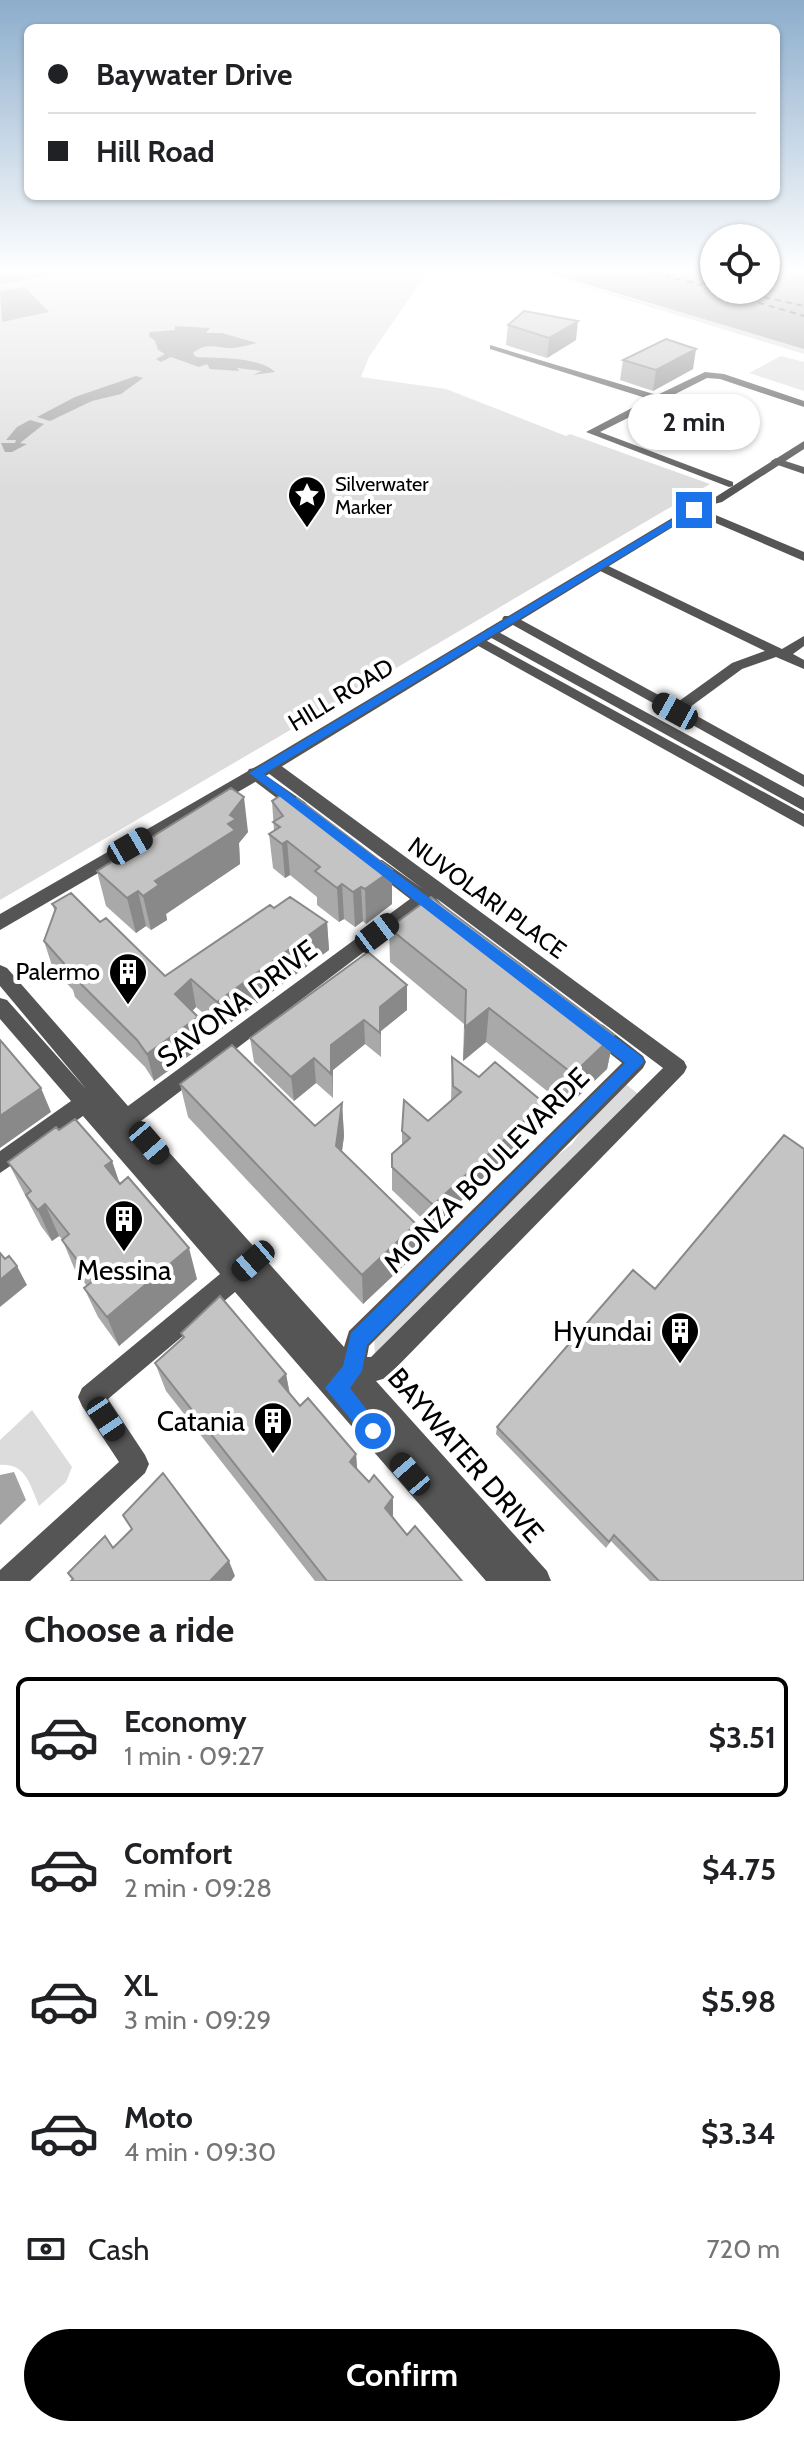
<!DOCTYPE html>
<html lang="en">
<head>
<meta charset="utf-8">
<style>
	:root { --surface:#fff; --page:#f2f2f2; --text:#202124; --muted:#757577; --line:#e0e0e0; --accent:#000 }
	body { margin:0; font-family:Cabin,sans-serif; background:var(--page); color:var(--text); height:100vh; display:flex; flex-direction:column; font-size:30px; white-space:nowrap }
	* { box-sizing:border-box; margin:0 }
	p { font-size:26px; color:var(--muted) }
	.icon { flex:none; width:44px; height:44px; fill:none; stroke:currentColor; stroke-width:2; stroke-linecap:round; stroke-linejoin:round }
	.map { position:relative; height:1581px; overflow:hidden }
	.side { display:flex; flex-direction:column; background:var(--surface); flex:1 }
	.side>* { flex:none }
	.guide { position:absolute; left:24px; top:24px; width:756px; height:176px; border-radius:12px; box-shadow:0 2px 6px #0004; display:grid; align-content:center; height:176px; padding:0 24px; background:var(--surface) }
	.buttons { position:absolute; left:700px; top:224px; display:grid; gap:16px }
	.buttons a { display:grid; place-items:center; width:80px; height:80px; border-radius:50%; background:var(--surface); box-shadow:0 2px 6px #0004; font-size:40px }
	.end { position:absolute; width:36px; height:36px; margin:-18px; border:10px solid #1a73e8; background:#fff; box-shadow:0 0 0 4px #fff }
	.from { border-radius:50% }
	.bubble { position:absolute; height:56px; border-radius:28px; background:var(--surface); box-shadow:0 2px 6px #0004; font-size:26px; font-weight:700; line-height:56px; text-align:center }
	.car { position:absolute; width:24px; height:48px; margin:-24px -12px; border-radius:10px; box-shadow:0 0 6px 2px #0007; background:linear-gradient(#222 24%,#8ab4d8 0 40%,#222 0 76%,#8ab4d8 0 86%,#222 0) }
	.guide b { display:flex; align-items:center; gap:28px; height:76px; font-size:30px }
	.guide b+b { border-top:2px solid var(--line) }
	.guide i { width:20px; height:20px; background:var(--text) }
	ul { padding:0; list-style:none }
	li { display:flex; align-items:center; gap:24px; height:120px; margin:0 16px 12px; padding:0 8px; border:4px solid transparent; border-radius:12px }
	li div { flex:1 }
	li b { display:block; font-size:30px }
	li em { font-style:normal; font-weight:700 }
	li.on { border-color:var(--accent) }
	li>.icon { width:72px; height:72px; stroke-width:1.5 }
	h2 { padding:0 24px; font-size:36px; line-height:96px }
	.pay { display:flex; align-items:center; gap:20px; height:88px; padding:0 24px; font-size:30px }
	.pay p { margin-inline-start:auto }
	.cta { display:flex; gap:16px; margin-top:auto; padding:16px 24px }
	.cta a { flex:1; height:92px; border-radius:48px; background:var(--accent); color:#fff; font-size:32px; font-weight:700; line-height:92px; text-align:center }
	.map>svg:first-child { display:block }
</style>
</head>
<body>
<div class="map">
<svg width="804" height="1581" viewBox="0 0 804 1581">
	<rect width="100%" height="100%" fill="#fff"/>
	<!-- green -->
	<path fill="#dcdcdc" d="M87,270H429L369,357L361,377L446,389L566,436L570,434L710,484L0,900V284Z
		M530,270L804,348V354Z
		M781,356L804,362V391L749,373Z
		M624,1083L641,1096L375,1354L374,1338L545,1158L559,1154L572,1144L579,1134L582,1121Z
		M32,1410L72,1467L66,1482L39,1506C30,1485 26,1463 0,1465V1440Z"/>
	<!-- water -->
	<path fill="#a3a3a3" d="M0,270H87L0,284Z
		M538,270H714V290H766V270H804V349Z
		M25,287L49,312L2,322L0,291Z
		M175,326L210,328L206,333H222L257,343C249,345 239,348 230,348C216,348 206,342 193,353L196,357C218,358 260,357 275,372L253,375L262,371L237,368L239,371L210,369L207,364L199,367L171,357L161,362L156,359L165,354L158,350L155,341L149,336L150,332L175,330Z
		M136,376L143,378L121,394L92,401L50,421L37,417L75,397Z
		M30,420L44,424L20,443L27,444L12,452H5L1,443H15L16,440H6L17,427Z
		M14,1472L26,1500L0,1525V1475Z"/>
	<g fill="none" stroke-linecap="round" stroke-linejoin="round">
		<!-- ferry -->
		<path stroke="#444" stroke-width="2" stroke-dasharray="6 5" stroke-linecap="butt" d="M643,270L714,289
			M689,281L714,286
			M716,290L804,316
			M732,290L804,306"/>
		<!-- minor -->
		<path fill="#555" fill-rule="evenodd" d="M490,345L657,395L705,372L724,374L804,401V407L720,379L707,378L600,432L733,482V486L729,487L586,432L649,399L490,349Z
			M776,458L804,467V474L772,463L771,461Z
			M694,506L804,552V561L690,512V508Z
			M600,562L782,649L804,636V646L793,654L804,660V669L776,657L742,669L686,710L804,775V787L502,619L504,616H514L675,704L732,663L765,651L596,569L594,566Z
			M491,628L804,798V811L486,635V629Z
			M478,636L804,814V827L473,643L471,640Z
			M270,761L276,762L684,1061L687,1067L684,1073L386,1378L376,1381L547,1571L551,1581H486L235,1292L108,1399L145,1455L149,1464L145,1473L30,1581H0V1570L119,1462L82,1406L78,1397L82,1388L220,1274L83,1116L0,1173V1151L71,1101L0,1019V998L7,1000L87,1090L0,986V965L7,968L128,1106L410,899L370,868L367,864L370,860H382L423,889L264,770L262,766ZM436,898L663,1068L371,1357H367L369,1346L643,1068L646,1062L643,1056L603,1025L596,1023L589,1025L586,1031L589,1037L622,1063L349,1331L344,1347L141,1121L422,908L435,918H447L450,913Z
			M255,768L306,803L308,807L306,811H294L249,777L247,773L249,769Z"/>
		<!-- tertiary -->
		<path fill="#555" fill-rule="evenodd" d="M804,441V449L722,502L707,506L276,770L0,930V914L264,762L699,502L714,498Z"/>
	</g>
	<!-- wall -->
	<path fill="#a9a9a9" d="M508,325L576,340L547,358L506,345Z
		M623,360L693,369L653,391L620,380Z
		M272,801L392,904L366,924L363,921L355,927L344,919L339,922L317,905V897L290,875L285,878L273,868L269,834L274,831Z
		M248,832L239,843L240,864L166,914L167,920L151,930L146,926L136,933L106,906L97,871Z
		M52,904L100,922L165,976L274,908L327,922L329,950L222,1029L196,1007L192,1011L198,1017L204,1045L154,1081L145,1067L75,997L73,990L53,969L44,941L55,912Z
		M389,928L614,1035L607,1069L567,1107L486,1042L463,1061L464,1024L390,962Z
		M407,1010L381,1031V1057L365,1044L333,1070V1098L316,1083L294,1101L254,1062L250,1038Z
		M452,1057L540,1127L432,1228L392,1190V1154L402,1144V1131L428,1121L451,1101Z
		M180,1084L315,1126L342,1103L344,1136L342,1152L416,1224L415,1255L363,1304L188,1117Z
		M59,1130L112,1161L119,1183L197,1279L119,1346L98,1317L84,1288L87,1286L75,1270L62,1239L59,1236L52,1241L41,1226L8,1162Z
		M181,1333L286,1374L290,1394L300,1406L356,1454L357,1470L407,1535L462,1581H315L166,1391L155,1363L183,1338Z
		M497,1427L804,1581H650L611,1541L606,1548L496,1434Z"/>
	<!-- shaded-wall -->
	<path fill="#898989" d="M578,321L576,340L547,358L549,338Z
		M696,349L693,369L653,391L656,370Z
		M244,797L248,832L239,843L240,864L166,914L167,920L151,930L143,896L155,881L228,824L230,815Z
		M287,841L290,875L285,878L282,844Z
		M392,870V904L366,924L365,889Z
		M342,884L344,919L339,922L337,888Z
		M361,887L363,921L355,927L353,892Z
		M138,891L146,926L136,933L127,898Z
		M327,922L329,950L222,1029L217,1002Z
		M191,979L196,1007L182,1022L175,994Z
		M407,985V1010L381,1031V1057L380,1007Z
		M489,1008L486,1042L463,1061L465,1027Z
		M198,1017L204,1045L154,1081L147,1054Z
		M364,1020L365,1044L333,1070V1098L331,1045Z
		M614,1035L607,1069L567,1107L573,1074Z
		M314,1058L316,1083L294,1101L291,1077Z
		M41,1088L51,1112L0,1148V1116Z
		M342,1103L344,1136L338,1178L336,1146Z
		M544,1103L540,1127L432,1228L433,1205Z
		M112,1161L123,1193L105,1166Z
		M45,1204L59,1236L52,1241L38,1210Z
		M416,1224L415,1255L363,1304L362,1275Z
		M189,1248L197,1279L119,1346L107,1317Z
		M17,1266L27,1285L0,1307V1280Z
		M286,1374L291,1402L279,1381Z
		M356,1454L358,1479L350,1462Z
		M393,1497V1521L385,1508Z
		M229,1561L235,1576L231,1581H210Z"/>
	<!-- building -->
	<path fill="#c4c4c4" stroke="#898989" stroke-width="2" d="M524,311L578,321L549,338L508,325Z
		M666,339L696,349L656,370L623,360Z
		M231,788L244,797L230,815L236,819L228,824L235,830L155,881L159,885L143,896L138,891L127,898L97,871Z
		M284,793L293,801L297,798L392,870L365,889L361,887L353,892L342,884L337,888L315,871L320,867L287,841L282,844L269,834L280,827L273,822L283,816L272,801Z
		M71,893L100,922L106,918L165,976L270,905L274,908L290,897L327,922L217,1002L191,979L175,994L198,1017L147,1054L137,1040L66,969L68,968L44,941L56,908L52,904Z
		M431,897L614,1035L573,1074L489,1008L465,1027L466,990L389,928Z
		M368,952L407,985L380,1007V1033L364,1020L331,1045V1074L314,1058L291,1077L250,1038Z
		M0,1040L41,1088L0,1116Z
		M232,1045L315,1126L342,1103L336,1146L416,1224L362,1275L180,1084Z
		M452,1057L479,1077L495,1062L544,1103L433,1205L392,1167V1154L410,1138L402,1131L404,1100L428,1121L461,1092L453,1086Z
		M75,1119L112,1161L105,1166L120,1184L128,1177L189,1248L107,1317L84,1288L93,1281L62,1240L69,1234L45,1204L38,1210L26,1195L31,1191L8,1162L56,1127L59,1130Z
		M784,1135L804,1149V1581H659L614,1535L609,1542L497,1427L633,1270L655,1289Z
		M0,1253L5,1259L9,1256L17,1266L0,1280Z
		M220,1296L286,1374L279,1381L300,1406L308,1398L356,1454L350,1462L369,1482L374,1475L393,1497L385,1508L407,1535L415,1526L462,1581H327L155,1363L184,1337L181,1333Z
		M163,1473L229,1561L210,1581H71L73,1579L68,1573L105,1536L113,1548L132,1529L123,1515Z"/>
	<!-- sky -->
	<linearGradient id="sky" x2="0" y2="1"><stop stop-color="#8cadcc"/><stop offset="0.55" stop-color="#fff"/><stop offset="1" stop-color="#fff" stop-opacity="0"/></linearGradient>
	<rect width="804" height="492" fill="url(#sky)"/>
	<!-- route -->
	<path fill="#1a73e8" d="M691,508L699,510L264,774L642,1057L644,1062L367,1345L362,1371L350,1388L383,1431L380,1438L373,1441L366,1438L325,1388L343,1366L351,1333L625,1063L249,773Z"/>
	<!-- icons -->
	<defs>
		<symbol id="sight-pin" viewBox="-11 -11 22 30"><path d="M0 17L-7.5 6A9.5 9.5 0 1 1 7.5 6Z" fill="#000" stroke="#fff"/><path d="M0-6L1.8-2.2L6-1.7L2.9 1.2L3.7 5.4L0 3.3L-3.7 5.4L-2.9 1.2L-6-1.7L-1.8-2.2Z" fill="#fff"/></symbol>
		<symbol id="building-pin" viewBox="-11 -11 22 30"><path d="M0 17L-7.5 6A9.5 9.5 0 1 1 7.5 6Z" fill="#000" stroke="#fff"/><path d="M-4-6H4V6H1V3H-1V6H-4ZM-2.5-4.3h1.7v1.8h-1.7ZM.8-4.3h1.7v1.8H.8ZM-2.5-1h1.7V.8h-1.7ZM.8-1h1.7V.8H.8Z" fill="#fff"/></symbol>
	</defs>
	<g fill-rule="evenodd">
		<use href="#sight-pin" x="285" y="473" width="44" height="60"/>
		<use href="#building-pin" x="106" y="950" width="44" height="60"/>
		<use href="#building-pin" x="102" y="1197" width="44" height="60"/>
		<use href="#building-pin" x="658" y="1309" width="44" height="60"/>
		<use href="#building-pin" x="251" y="1399" width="44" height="60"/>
	</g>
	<g text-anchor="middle" stroke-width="8" stroke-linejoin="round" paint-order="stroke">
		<!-- far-poi labels -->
		<g font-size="20" fill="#000" stroke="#fff" text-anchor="start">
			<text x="335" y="491">Silverwater<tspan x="335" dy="23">Marker</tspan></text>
		</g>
		<!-- street labels -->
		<g font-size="24" fill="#000" stroke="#fff">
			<text transform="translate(341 695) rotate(-31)" y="8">HILL ROAD</text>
			<text transform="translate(487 898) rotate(36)" y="8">NUVOLARI PLACE</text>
		</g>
		<!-- poi labels -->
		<g font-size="24" fill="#000" stroke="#fff" text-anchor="end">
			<text x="100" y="980">Palermo</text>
		</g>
		<!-- near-street labels -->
		<g font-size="28" fill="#000" stroke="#fff">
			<text transform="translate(237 1003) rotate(-37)" y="10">SAVONA DRIVE</text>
			<text transform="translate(486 1170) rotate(-45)" y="10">MONZA BOULEVARDE</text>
			<text transform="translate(466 1455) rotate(49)" y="10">BAYWATER DRIVE</text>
		</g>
		<!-- near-poi labels -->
		<g font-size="28" fill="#000" stroke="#fff" text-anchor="end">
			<text x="124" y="1280" text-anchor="middle">Messina</text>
			<text x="652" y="1341">Hyundai</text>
			<text x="245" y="1431">Catania</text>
		</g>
	</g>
</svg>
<div class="buttons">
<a><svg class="icon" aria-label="locate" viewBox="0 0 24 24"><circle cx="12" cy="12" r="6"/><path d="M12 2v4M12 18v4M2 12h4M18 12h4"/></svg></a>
</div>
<i class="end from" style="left:373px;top:1431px"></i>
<i class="end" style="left:694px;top:510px"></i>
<div class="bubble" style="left:628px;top:394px;width:132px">2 min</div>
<i class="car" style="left:675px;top:711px;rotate:299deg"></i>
<i class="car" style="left:130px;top:846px;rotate:60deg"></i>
<i class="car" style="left:377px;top:933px;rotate:53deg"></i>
<i class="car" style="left:149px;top:1143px;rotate:139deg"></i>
<i class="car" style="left:253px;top:1261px;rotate:229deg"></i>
<i class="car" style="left:106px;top:1419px;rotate:146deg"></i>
<i class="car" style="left:410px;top:1474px;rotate:319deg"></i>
<div class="guide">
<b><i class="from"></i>Baywater Drive</b>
<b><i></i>Hill Road</b>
</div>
</div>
<section class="side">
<h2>Choose a ride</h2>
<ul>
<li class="on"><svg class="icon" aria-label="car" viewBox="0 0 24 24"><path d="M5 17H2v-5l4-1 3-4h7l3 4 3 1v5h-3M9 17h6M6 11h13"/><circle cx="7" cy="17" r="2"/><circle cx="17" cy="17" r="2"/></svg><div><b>Economy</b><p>1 min · 09:27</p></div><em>$3.51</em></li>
<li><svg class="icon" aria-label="car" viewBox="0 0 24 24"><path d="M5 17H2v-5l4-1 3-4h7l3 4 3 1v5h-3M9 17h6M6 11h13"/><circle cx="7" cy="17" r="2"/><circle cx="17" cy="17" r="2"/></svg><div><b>Comfort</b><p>2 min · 09:28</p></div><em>$4.75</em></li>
<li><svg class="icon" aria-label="car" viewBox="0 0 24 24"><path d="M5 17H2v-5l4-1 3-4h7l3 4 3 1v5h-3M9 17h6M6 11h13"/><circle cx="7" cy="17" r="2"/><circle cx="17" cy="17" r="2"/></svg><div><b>XL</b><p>3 min · 09:29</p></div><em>$5.98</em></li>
<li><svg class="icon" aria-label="car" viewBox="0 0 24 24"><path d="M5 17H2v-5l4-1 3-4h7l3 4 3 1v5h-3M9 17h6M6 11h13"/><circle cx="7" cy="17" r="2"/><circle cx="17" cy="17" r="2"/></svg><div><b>Moto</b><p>4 min · 09:30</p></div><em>$3.34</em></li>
</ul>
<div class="pay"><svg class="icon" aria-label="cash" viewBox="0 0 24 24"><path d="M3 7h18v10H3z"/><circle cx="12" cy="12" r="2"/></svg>Cash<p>720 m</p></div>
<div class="cta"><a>Confirm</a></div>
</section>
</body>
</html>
